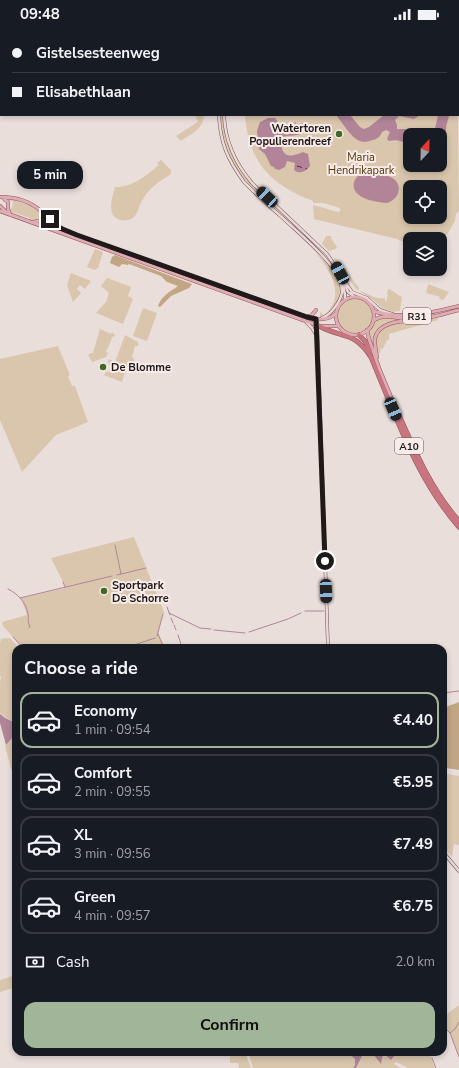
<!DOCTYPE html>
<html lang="en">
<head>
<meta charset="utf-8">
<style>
	:root { --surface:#171b24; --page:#20242c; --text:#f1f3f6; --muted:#9ea1a6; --line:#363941; --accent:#a1b598 }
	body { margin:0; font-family:"Nunito Sans",sans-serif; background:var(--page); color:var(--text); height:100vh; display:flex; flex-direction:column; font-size:15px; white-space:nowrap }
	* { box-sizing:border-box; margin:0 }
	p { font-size:13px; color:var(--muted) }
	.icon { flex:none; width:22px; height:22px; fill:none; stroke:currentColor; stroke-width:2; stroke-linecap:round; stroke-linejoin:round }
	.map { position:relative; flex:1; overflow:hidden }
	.panel { position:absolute; left:12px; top:616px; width:435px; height:412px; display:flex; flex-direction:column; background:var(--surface); border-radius:12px; box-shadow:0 2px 6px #0003 }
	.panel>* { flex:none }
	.guide { position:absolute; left:0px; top:0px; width:459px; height:88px; box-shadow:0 2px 6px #0003; display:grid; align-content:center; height:88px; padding:0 12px; background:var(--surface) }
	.needle { width:26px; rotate:22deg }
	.fabs { position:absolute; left:403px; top:100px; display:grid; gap:8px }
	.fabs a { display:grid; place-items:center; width:44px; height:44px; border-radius:8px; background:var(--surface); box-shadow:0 2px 6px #0003; font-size:20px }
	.end { position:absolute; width:18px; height:18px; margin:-9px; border:5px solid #1f1a19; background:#fff; box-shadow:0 0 0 2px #fff }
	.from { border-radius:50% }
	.bubble { position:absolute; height:28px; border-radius:12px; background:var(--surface); box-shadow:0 2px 6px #0003; font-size:13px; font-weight:700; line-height:28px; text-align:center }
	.car { position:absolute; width:12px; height:24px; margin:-12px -6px; border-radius:5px; box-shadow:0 0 3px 1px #0007; background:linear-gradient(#222 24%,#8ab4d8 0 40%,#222 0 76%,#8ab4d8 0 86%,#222 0) }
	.guide b { display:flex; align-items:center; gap:14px; height:38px; font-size:15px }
	.guide b+b { border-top:1px solid var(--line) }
	.guide i { width:10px; height:10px; background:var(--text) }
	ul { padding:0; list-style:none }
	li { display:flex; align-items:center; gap:12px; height:56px; margin:0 8px 6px; padding:0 4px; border:2px solid var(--line); border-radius:12px }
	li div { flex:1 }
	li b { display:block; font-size:15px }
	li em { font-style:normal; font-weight:700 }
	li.selected { border-color:var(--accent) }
	li>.icon { width:36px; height:36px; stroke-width:1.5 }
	h2 { padding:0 12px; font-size:18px; line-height:48px }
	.pay { display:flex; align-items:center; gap:10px; height:44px; padding:0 12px; font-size:15px }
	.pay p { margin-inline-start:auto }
	.cta { display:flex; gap:8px; margin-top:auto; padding:8px 12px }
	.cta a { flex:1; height:46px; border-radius:12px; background:var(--accent); color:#111; font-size:16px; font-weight:700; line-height:46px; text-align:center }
	.status { display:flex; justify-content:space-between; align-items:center; height:28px; padding:0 20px; background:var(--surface); direction:ltr }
	.status svg { height:11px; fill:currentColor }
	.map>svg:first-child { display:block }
</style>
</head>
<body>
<div class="status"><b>09:48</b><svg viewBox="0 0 49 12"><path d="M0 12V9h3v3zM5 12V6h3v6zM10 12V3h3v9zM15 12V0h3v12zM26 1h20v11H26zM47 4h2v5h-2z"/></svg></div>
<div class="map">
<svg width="459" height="1040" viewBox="0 0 459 1040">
	<rect width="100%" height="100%" fill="#eadedb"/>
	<!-- green -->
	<path fill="#dac6ad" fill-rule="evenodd" d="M458,86L459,183L456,186L455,193L445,210L438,206L436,211H422L413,209L418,211H410V215L408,216L397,211L314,191L313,177L338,184L340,183V180L323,175H313V173C270,157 248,133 245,87H458ZM410,107H440V137H410ZM410,159H440V189H410Z
		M195,87H204C203,102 192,105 181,113L176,108L198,94Z
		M220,87H223C225,111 231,130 246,149L299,200L297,202C272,177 238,156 226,121C222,110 221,98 220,87Z
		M161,132L171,142V146C160,153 149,160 143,171C139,177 138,186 133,190C130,192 124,193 120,192C106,188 112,169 115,159C131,160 147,147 159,137L157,135Z
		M8,171L26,176L42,185L43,190L33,193L29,192L30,190L15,185H11L10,181L12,180L13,174Z
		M326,208H331L332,212L337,219L336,221L328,223L345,241L347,240V244L359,260V263C367,264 374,272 385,270V273L386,274L388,267L387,266L388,261C394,262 396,267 402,269L400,283L393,284L382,280L373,272L356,261L328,222L322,216Z
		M95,221L103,224L98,240L95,242L87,239Z
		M316,225C324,231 340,250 341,260C342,267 338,273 335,278C331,284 327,288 320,289V284L324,287C347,268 330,243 316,225Z
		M71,245L91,253L85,261L80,257L77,261L81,265L73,274L67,257Z
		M107,250L131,259L128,268L133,271L123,296L96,285L106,274L109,265L101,258Z
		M428,256L449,264L443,272L439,271L440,269L426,265Z
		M337 288a18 18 0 1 1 36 0a18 18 0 1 1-36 0Z
		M143,280L157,285L147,313L133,308Z
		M385,289L397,291V293L389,295L377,305L374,321L368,304L377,292Z
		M437,290L438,292L389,306V312H387L383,321L381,320L380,325H378C377,321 375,314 376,310C381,293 404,293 418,293C424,294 431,291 437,290Z
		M100,301L111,306L112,304L115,307L114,309L113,308L106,324L108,325L106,329L92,334L88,327L91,325H93Z
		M125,307L138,314V318H135L132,329L134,331L133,341L127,338L122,354L104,347L106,344L112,343L108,333L109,331L115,334Z
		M58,318L70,347L68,348L72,358H75L88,394L56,407L22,444L0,392V331Z
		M134,509L164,584L158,605L165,620H23L3,598L2,594L27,587L21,570L66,560L51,530Z
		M10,610L19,620H16V695L4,689L0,685V654L1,649L0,647V615L1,611Z
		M16,707V759L5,718L13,709Z
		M448,746L459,748V817L454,816L452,829L443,819V747Z
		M16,947V959L0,964V952Z
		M459,977V1029L450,1005L447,1002L443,1001V989Z
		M230,1024H245L251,1040H239L238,1035H230Z
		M248,1024H347L355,1031V1037L353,1040H253Z
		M393,1024H429L435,1040H408L396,1034L394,1036L401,1040H356L362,1028L373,1026L380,1035L383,1025L386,1029Z"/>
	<!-- forest -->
	<path fill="#c2a683" d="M115,227L192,256L189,260L171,268L160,279L158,278C162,267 170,264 178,258L167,254L161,248L129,236L128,237L122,236L119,239L110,235L112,229Z
		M459,674V742L446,740H443V680Z"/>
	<!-- water -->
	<path fill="#b18597" d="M336,87H350L360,99L364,101L369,99L384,87H420L414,91L399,88L395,92L397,97V101H405L414,107H410V118C402,113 398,111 389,113L387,111L390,104L386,102L382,104C380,109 377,111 373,112C369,113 364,115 360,113C351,110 342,94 336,87Z
		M438,87H449V88C448,92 446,97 446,101C444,114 452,120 440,132V107H436L435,101Z
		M268,90H275L278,94L281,104L287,107C294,104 294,99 295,93L296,96H301L303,95C309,112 288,105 281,110C281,128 287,131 303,124L308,126L310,138C307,142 303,145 297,144L294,142L295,135L287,133L285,139L279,142L275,141L274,139L271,138L265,126L259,121L257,103L260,94Z
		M363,144C371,143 387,146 394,151C404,160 397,173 386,175C375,174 350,170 354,154C356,149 359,146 363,144Z
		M0,686L5,690L16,695V707L13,709L6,717L0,695Z
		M347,1024H393L394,1028L391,1032L383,1025L381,1036L373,1026L362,1028L356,1040H353L355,1037V1031Z"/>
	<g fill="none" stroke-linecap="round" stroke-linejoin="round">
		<!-- stream -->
		<path stroke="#b18597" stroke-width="1" d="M304,96L306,94
			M115,517L121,546
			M117,547L146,540
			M63,554L65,559
			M8,561C18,566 26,574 28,586C29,590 27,594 30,598L29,600
			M162,569L165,574
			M20,570L112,548
			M167,579L170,587
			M305,583H324
			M169,585L200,600L211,601
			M171,590L173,595
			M174,597L176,602
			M214,602L245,605
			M249,604L288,591L301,585
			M158,606L164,620
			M178,607L181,616
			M157,608L163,586
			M13,609L23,620
			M129,620L134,617L155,610
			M443,665L459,663
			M443,1001L447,1002L450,1005L455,1001L459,994
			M450,1005L459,1029
			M432,1030L436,1040"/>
		<!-- ferry -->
		<path stroke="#5e2641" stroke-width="1" stroke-dasharray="5 4" stroke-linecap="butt" d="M297,138L307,141"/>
		<defs>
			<path id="secondary" d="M254,1V0
				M260,1L261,0
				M219,87C220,115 228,132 244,154C257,167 271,180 285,192C303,209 347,244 345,271
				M224,87C225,114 235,135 252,155L327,226L340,245L348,264L355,269
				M346,255L352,264L367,270L380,282L392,286
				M322,290C331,287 340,274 342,265C342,261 341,258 341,255
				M317,291L328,620
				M306,294L312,300L316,307
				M443,824L459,843"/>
			<path id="primary" d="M0,169C17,169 31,173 43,185C51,192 58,199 68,204L307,289C316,292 329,293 336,285
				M3,170L8,174V181L10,187
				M0,178L7,185
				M0,183L314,296L319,298H339
				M34,194L50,191
				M336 288a19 19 0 1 1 38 0a19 19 0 1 1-38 0Z
				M373,283C403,292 430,285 459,278
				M307,289L312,287L316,282
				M373,293C384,284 397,291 410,291C426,292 443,286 459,282
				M367,302L369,311L379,340L394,376
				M377,329C376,323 374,315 375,310C378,297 393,294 404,293"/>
			<path id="motorway" d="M319,298C343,311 353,302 371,329C396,388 416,450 459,499
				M359,307L365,313L370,323
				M394,376C413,418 429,459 459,493"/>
		</defs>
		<!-- secondary casing -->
		<use href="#secondary" stroke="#625754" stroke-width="3.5"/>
		<!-- primary casing -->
		<use href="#primary" stroke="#8e555c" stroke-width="4"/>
		<!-- motorway casing -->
		<use href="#motorway" stroke="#8e555c" stroke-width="5"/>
		<!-- secondary -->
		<use href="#secondary" stroke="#efd6d9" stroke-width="2.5"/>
		<!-- primary -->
		<use href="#primary" stroke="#dfacb3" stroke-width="3"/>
		<!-- motorway -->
		<use href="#motorway" stroke="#c97580" stroke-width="4"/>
	</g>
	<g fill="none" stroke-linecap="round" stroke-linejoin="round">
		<!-- route -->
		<path stroke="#1f1a19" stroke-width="5" d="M50,191L60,200L77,207L307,289L316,291L325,533"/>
	</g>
	<!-- markers -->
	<g fill="#406925" stroke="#f8ebe8" stroke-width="1.5">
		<circle cx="339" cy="106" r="4"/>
		<circle cx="103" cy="339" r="4"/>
		<circle cx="104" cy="563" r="4"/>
	</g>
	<g text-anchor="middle" stroke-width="4" stroke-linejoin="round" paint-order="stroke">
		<!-- shield labels -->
		<g fill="#f8ebe8" stroke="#605957" stroke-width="1">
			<rect x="403" y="280" width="28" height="16" rx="3"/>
			<rect x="395" y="410" width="28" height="16" rx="3"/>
		</g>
		<g font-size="10" font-weight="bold" fill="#1f1a19">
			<text x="417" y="292">R31</text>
			<text x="409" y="422">A10</text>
		</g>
		<!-- poi labels -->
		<g font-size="11" font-weight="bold" fill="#1f1a19" stroke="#f8ebe8" text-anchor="start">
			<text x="331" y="104" text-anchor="end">Watertoren<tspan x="331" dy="13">Populierendreef</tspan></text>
			<text x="111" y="343">De Blomme</text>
			<text x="112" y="561">Sportpark<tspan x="112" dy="13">De Schorre</tspan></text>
		</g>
		<!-- park labels -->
		<g font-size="11" fill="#503304" stroke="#f8ebe8">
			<text x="361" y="133">Maria<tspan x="361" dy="13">Hendrikapark</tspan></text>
		</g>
	</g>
</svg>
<div class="fabs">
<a><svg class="needle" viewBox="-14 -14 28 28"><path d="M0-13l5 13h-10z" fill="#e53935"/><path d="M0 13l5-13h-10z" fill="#9ea1a6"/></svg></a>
<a><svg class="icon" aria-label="locate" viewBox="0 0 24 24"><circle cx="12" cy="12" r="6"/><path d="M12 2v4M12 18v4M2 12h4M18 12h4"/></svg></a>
<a><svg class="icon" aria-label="layers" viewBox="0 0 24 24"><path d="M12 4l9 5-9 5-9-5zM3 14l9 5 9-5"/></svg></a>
</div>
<i class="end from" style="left:325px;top:533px"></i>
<i class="end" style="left:50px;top:191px"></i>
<div class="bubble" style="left:17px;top:133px;width:66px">5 min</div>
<i class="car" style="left:267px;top:169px;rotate:313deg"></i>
<i class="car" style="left:340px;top:245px;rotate:331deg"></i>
<i class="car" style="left:393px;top:381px;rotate:157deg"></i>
<i class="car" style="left:326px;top:563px;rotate:178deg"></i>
<div class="guide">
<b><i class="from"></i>Gistelsesteenweg</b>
<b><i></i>Elisabethlaan</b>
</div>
<section class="panel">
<h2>Choose a ride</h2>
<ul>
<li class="selected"><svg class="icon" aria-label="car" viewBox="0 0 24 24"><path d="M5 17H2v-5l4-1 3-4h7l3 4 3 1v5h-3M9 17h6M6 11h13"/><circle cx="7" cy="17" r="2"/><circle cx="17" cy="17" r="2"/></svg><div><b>Economy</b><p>1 min · 09:54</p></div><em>€4.40</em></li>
<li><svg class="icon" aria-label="car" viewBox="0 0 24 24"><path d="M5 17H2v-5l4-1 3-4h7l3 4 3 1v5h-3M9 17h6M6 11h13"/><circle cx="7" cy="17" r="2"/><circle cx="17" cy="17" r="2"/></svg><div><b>Comfort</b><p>2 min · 09:55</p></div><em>€5.95</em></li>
<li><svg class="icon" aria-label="car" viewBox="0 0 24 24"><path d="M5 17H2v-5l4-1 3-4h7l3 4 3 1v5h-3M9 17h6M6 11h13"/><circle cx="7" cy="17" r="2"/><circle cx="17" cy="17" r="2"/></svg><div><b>XL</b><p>3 min · 09:56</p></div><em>€7.49</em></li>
<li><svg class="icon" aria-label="car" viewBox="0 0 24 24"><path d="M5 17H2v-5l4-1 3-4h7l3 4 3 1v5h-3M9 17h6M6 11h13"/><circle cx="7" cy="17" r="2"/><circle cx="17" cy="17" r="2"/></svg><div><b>Green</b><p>4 min · 09:57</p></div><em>€6.75</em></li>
</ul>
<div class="pay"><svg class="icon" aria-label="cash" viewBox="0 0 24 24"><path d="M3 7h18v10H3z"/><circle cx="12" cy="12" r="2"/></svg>Cash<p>2.0 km</p></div>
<div class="cta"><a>Confirm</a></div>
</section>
</div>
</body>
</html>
